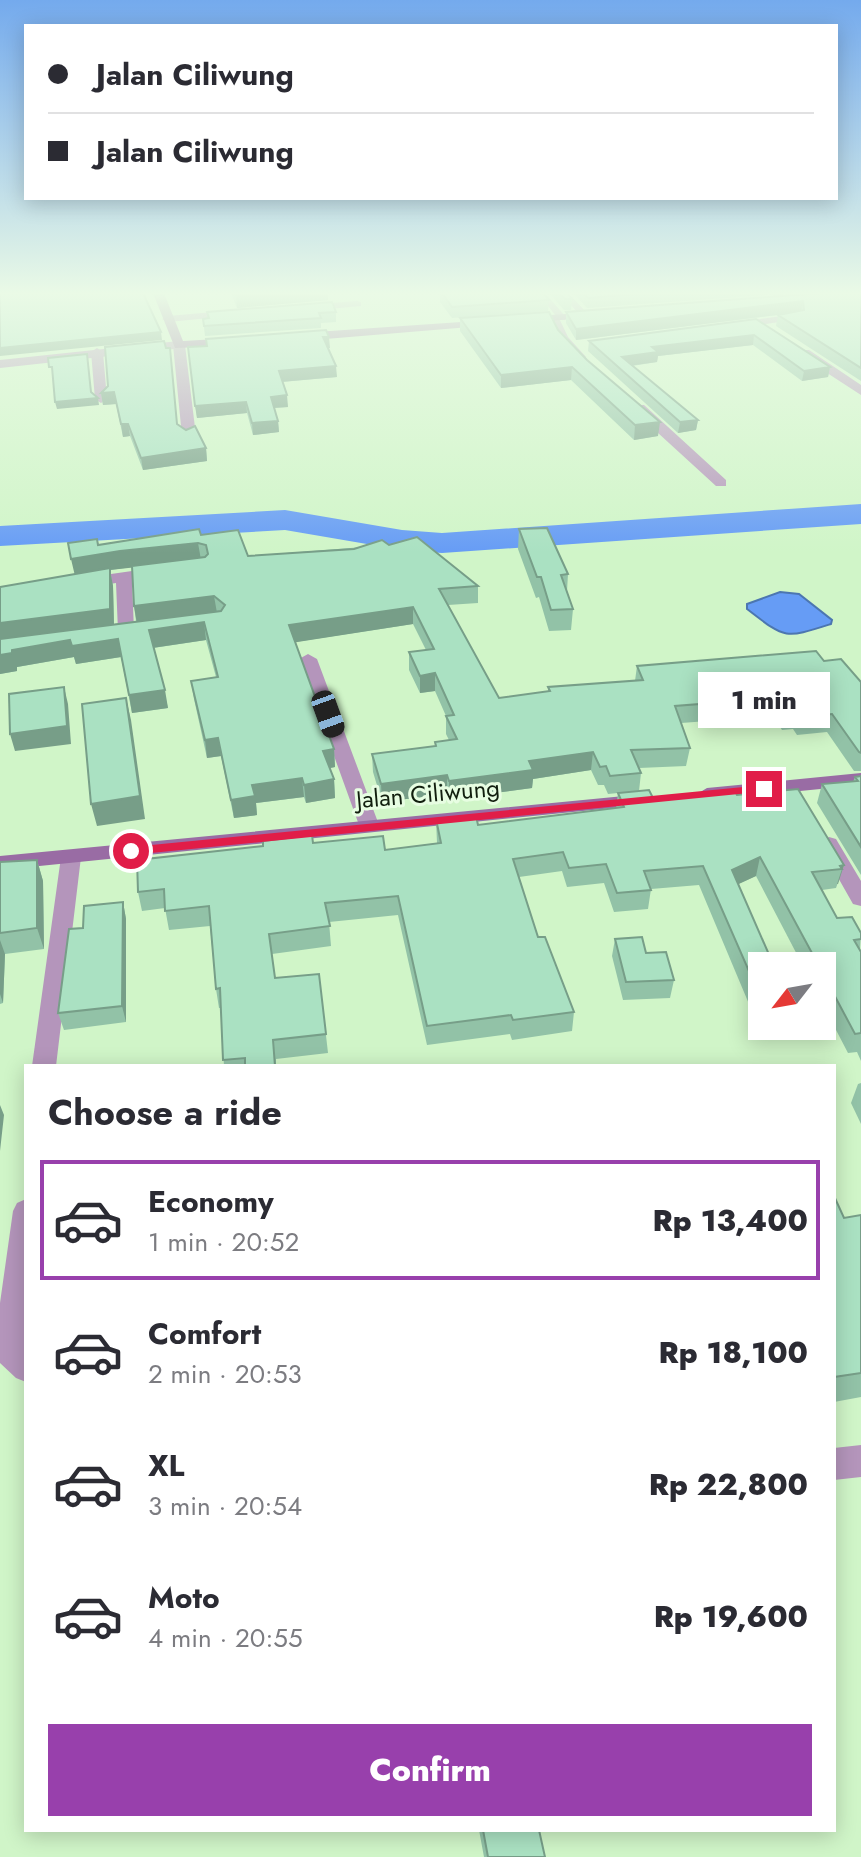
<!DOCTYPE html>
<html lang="en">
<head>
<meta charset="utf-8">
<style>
	:root { --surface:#fff; --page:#f7f7f7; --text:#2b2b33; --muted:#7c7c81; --line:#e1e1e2; --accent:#9840ac }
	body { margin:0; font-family:Jost,sans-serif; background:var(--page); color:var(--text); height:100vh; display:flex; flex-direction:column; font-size:30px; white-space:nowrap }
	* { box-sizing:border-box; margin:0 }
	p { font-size:26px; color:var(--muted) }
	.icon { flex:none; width:44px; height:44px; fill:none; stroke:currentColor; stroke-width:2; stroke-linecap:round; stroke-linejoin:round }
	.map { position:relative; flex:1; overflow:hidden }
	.details { position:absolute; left:24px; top:1064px; width:812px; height:768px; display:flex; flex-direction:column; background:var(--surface); border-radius:0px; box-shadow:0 4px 20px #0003 }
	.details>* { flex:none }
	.banner { position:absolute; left:24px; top:24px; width:814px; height:176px; border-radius:0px; box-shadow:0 4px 20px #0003; display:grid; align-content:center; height:176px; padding:0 24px; background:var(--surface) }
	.needle { width:52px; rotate:239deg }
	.controls { position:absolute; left:748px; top:952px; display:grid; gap:16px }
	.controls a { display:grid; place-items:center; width:88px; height:88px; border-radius:0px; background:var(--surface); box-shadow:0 4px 20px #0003; font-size:40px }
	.end { position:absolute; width:36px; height:36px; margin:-18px; border:10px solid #e11d48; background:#fff; box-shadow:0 0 0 4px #fff }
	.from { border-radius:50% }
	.bubble { position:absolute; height:56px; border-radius:0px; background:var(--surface); box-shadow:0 4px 20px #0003; font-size:26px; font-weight:800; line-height:56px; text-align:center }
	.car { position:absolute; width:24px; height:48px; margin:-24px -12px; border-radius:10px; box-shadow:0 0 6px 2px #0007; background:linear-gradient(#222 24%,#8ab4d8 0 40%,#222 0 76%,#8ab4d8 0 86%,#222 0) }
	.banner b { display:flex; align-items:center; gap:28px; height:76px; font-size:30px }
	.banner b+b { border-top:2px solid var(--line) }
	.banner i { width:20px; height:20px; background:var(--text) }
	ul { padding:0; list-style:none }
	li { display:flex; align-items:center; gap:24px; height:120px; margin:0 16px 12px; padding:0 8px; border:4px solid transparent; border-radius:0px }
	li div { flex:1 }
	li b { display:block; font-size:30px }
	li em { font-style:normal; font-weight:800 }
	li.selected { border-color:var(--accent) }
	li>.icon { width:72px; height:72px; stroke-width:1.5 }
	h2 { padding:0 24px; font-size:36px; line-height:96px }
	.action { display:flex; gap:16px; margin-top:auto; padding:16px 24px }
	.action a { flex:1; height:92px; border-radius:0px; background:var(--accent); color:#fff; font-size:32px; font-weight:800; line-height:92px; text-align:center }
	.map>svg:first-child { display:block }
</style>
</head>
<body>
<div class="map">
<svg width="861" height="1857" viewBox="0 0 861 1857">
	<rect width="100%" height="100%" fill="#d0f5c8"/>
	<!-- water -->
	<path fill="#669cf5" stroke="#4c76b0" stroke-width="2" d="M780,592L799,594L832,620L831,624C784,639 786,639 747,609V604Z"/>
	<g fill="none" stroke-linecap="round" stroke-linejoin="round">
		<!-- river -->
		<path fill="#669cf5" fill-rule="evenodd" d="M861,504V524L442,553L402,550L285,530L0,546V526L285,510L402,530L442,533Z"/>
		<!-- service -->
		<path fill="#b495bb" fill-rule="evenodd" d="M538,293H545L565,316V320H559Z
			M561,293H568L588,314V318H582Z"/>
		<!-- minor -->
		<path fill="#b495bb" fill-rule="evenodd" d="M770,293H782L791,301L781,303Z
			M357,301L361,302V306L306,311L300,308L306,305Z
			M236,310L242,313L240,315L168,322L162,319L168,316Z
			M796,314L800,315V319L731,329L725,326L731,323Z
			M550,316H558L568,337L586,357L584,360H576L557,338L548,318Z
			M179,341L185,345L196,436L189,440L182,436L173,345Z
			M97,348L103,352L107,399L101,403L95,399L91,352Z
			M801,350H809L861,385V395L801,356Z
			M634,405H644L726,480V486H716L634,411Z
			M160,567L168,572L166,575L132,581L134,631L126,636L118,631L116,583L83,588L75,583L83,578Z
			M308,654L317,659L379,825L376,830L369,832L359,825L299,659Z
			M829,837L836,839L861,881V906L853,904L819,844Z
			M71,850L81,857L56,1066H32L61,857Z
			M26,1199L24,1344L26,1382L16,1378L0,1363V1303L13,1211L17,1203Z
			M861,1445V1477L834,1480V1448Z"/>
		<!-- tertiary -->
		<path fill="#b495bb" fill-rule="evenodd" d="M179,341L183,342V348L0,368V360Z"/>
		<!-- secondary -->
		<path fill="#996ca4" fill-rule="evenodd" d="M153,293H164L183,341L234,338L240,342L234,346L175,348Z
			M593,312L599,315L597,317L524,323L518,320L524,317Z
			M490,320L494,321V325L301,341L295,337L301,333Z
			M861,773V785L707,800L697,794L707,788Z
			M645,794L652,796L655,800L652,804L0,870V856Z"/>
	</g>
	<!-- wall -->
	<path fill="#92c2a7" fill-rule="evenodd" d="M231,293H328V300L237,308Z
		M440,293H543L549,300L548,311L452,318L440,302Z
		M549,293H567L572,299L571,310H564Z
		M573,293H769L768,295L587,308Z
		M861,293V381L776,326L778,315L576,340L566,323V312Z
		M207,312H336V322L321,323V328L205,336L203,319L207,318Z
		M460,318L558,330L658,436L634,440L571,380L501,388L460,331Z
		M756,319L830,367L828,377L802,381L753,345L658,356L657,362L632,366L698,420L696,430L678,433L588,351L589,341Z
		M188,347L330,348H328L337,377L282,382L288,407L274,408L278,421L279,432L253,435L247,413L197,418Z
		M101,393L178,424L206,448L207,461L143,470L130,436L123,437L116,404L103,405Z
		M519,529L568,574L567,591L573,609L571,630L549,631L539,597L536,598L518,549Z
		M201,535L248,556L389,545L478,586V603L448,605L499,698L548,692V687L635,681L637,666L824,661L861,682V771H854L827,732L797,735L793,729L782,730L773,716L681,723L690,748L686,766L639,768L641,773L639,791L653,798L737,795L844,865L836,888L822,890L837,918L861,933L860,950L861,952V1061L857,1052L848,1053L822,1003V966H803L756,876L738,884L762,966V1003L749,1004L699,885L651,889L648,909L614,912L604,883L567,887L562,871L519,877L538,937L574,1012L572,1031L512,1040L510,1034L427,1045L398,915L329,922L331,946L272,954L275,978L319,974L328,1053L276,1059V1066H224L221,1008H219L216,989L210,926L169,930L165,908L142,911L138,892L313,843L385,850L437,843L436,819L478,825L616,808L618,793L608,794L604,785H598L591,770L533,779L532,788L449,799L447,794L382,802L373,772L372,754L435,746V742L449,740L446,734V716L435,691L420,693L409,670V652L426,650L413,624L295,642L334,749L335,767L330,768L334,779L335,798L306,803L304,797L256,803L257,815L234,818L221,756L207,758L194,699L191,681L216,677L206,640L153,648L168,708L132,713L121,657L76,664L74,657L17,667V671L0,674V581V587L74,574L98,545ZM132,567L134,606L136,621L114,624L113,586L110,570Z
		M861,776V875L817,803L822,784L853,782L855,777Z
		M37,860L43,881L44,949L5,954L3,1003L0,1004V862Z
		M123,902L126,919V1022L64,1030L58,1013L83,928Z
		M615,939L646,953L674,980L670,998L623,1000L612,956Z
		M861,1083V1124L851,1103L858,1084Z
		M834,1196L844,1218L861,1215V1397L834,1402Z
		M479,1830H539L545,1857H484Z"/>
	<!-- shaded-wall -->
	<path fill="#779e88" d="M244,293H328V300L237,308L236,294Z
		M803,301L801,312L576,340V329Z
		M161,332L162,340L0,356V348Z
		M754,335L753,345L658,356L657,362L621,367L622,357L652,347Z
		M323,337H329L330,348H324Z
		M87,354L92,399L98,398L99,405L57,409L55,402Z
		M336,366L337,377L280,382L279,371Z
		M572,367L571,380L501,388V375Z
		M830,367L828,377L802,381L804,371Z
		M114,392L116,404L103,405L101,393Z
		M287,395L288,407L272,408L271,397Z
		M246,402L247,413L197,418L195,406Z
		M698,420L696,430L678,433L680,422Z
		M278,421L279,432L253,435L252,423Z
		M660,422L658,436L634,440L635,425Z
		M121,424H128L130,436L123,437Z
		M206,448L207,461L143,470L141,458Z
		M198,543L201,560L110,570L113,586L114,626L0,641V623L75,576L71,559L120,551Z
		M214,596L217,613L137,624L134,606Z
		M413,607V624L291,643L289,625Z
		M204,622L206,640L152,648L149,630Z
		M118,639L121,657L76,664L74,657L17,667V671L0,674V655L12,650L70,640Z
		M435,673V691L420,693V676Z
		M64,687L68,704L71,744L15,751L10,734Z
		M165,690L168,708L132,713L129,695Z
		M126,698L131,720L145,819L97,826L91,804Z
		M218,738L221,756L207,758L205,740Z
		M334,749L335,767L325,769L323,751Z
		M593,752L591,770L533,779L532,788L449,799V781L529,761Z
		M447,775V794L382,802L381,784Z
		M302,778L304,797L256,803L257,815L234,818L231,800L252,785Z
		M334,779L335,798L306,803L304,785Z
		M760,857L756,876L728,889L732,870Z
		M37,860L43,881L44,949L37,928Z
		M844,865L838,884H837L842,869L840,866Z
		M123,902L126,919V1022L122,1006Z
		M0,940L5,954L3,1003L0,994Z
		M0,1105L4,1115L0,1151Z"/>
	<!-- building -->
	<path fill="#aae1c2" stroke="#779e88" stroke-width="2" d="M0,293H143L161,332L0,348Z
		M442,293H543L549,300L452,307Z
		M559,293H567L572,299H565Z
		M584,293H647L588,298Z
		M822,293H861V368L778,315L804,310L803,301L576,329L566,312Z
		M332,302L336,312L319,313L321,318L204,326L203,319L209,318L207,312Z
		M549,312L558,330L587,360L660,422L635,425L572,367L501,375L460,318Z
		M756,319L830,367L804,371L754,335L652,347L658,352L622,357L698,420L680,422L589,341Z
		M326,330L329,337H323L336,366L279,371L287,395L271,397L278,421L252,423L246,402L195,406L188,347L207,346L206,339Z
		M164,341L166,348H170L177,424L186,430L195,426L206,448L141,458L128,424H121L114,392L101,393L108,386L105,347Z
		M87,354L91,392L98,398L55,402L52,367H49L48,358Z
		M547,528L568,574L561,575L573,609L551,610L541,577H537L519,529Z
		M199,529L201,535L238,530L248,556L354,549L382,540L389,545L417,537L478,586L439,589L499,698L550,691L548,687L643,680L637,666L816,651L824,661L841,659L861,682V753L859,752L832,714L802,717L797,710L786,712L777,698L675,706L690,748L631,750L641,773L610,776L606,766L600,767L593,752L529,761L533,770L449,781L447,775L381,784L372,754L436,746L435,742L457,739L446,716L454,715L435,673L420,676L409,652L434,649L413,607L289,625L334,749L323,751L334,779L304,785L302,778L252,785L255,796L231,800L218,738L205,740L191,681L218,677L204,622L149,630L165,690L129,695L118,639L72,646L70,640L12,650V653L0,655V639L221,611L225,605L214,596L134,606L132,566L205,557L208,554L206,545L198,543L120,551L71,559L68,543L97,539L98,545Z
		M110,568V609L0,623V587Z
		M64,687L67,726L10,734L9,694Z
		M126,698L140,796L91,804L82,704Z
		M861,776V847L822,784L858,781L855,777Z
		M798,789L844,865L840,866L842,869L812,872L837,918L852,917L861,933V939L854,940L861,952V1033L855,1034L822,972V966H819L760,857L732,870L774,966H762V984L755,985L703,866L644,871L651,890L617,893L606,864L569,868L563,852L513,859L538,937H545L574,1012L513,1020L511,1015L427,1026L398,896L325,903L330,926L269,934L275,978L319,974L326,1034L273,1040L275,1066H245V1058L223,1060L220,988L216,989L209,906L165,911L164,889L138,892L137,860L263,846V841L312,835L313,843L383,836L385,850L441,843L436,819L476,816L478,825L624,807L618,793L649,790L653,798L735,791L737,795Z
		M37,860V928L0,933V862Z
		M123,902L122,1006L58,1013L69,929L83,928L84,906Z
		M642,937L646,953L666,952L674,980L626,982L615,939Z
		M834,1196L844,1218L861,1215V1373L834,1377Z
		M483,1830H539L545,1857H488Z"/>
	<!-- sky -->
	<linearGradient id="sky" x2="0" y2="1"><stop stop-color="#74aaed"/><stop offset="0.53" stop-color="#eafae6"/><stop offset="1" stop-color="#eafae6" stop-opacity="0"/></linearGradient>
	<rect width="861" height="553" fill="url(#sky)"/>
	<!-- route -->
	<path fill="#e11d48" d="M764,785L768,786V791L131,855L124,851L131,847Z"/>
	<g text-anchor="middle" stroke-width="6" stroke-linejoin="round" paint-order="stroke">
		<!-- street labels -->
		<g font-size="24" fill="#111e0e" stroke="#e7fde2">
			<text transform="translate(428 794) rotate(-5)" y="8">Jalan Ciliwung</text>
		</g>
	</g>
</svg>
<div class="controls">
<a><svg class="needle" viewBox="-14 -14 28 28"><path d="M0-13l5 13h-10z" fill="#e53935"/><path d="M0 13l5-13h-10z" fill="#7c7c81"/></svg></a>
</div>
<i class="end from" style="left:131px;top:851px"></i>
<i class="end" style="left:764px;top:789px"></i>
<div class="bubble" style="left:698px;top:672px;width:132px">1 min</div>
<i class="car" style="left:328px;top:714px;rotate:160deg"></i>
<div class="banner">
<b><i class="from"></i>Jalan Ciliwung</b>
<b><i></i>Jalan Ciliwung</b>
</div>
<section class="details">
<h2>Choose a ride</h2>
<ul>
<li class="selected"><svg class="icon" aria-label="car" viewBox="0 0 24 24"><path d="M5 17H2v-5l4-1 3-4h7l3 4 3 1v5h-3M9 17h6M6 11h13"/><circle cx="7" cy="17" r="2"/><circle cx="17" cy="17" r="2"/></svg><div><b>Economy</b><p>1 min · 20:52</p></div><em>Rp 13,400</em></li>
<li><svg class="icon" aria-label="car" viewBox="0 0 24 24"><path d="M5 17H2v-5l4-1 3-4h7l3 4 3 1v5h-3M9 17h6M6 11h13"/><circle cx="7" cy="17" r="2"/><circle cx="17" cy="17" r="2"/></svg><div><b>Comfort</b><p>2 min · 20:53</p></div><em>Rp 18,100</em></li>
<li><svg class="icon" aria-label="car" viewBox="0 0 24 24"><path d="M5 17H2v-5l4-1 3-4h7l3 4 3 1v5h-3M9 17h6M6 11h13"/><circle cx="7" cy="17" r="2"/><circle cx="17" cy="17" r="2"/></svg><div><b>XL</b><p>3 min · 20:54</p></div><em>Rp 22,800</em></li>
<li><svg class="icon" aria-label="car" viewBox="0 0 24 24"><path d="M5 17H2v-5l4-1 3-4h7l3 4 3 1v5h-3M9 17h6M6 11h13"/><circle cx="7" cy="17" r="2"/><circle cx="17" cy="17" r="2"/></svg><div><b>Moto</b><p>4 min · 20:55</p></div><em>Rp 19,600</em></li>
</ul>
<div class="action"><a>Confirm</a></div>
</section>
</div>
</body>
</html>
